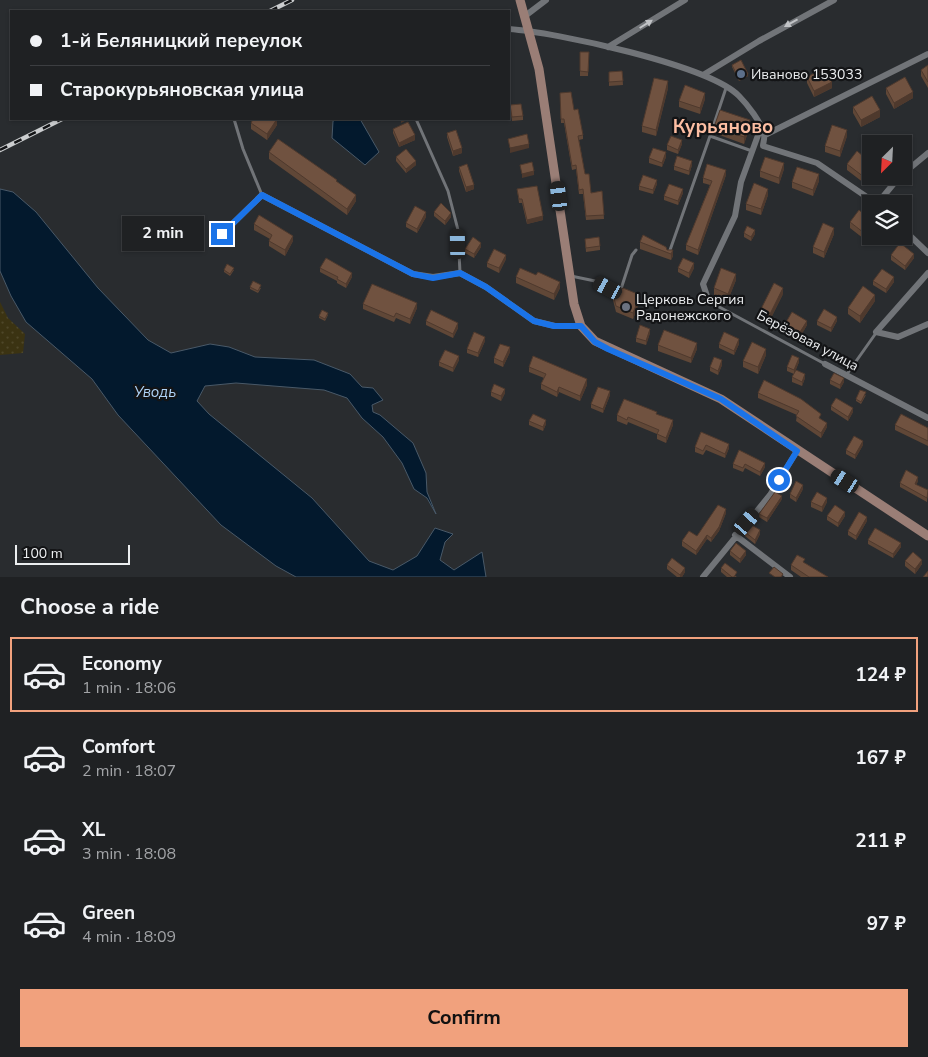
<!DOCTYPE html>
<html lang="en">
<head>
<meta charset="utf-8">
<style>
	:root { --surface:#1f2123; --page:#27292b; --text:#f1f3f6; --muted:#a1a3a6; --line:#3c3e41; --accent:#f1a17d }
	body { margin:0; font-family:"Nunito Sans",sans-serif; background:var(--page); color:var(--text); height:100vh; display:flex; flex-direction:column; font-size:19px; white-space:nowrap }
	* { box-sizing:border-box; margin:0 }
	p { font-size:16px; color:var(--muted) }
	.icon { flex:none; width:28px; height:28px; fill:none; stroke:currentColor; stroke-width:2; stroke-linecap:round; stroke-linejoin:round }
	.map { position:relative; height:577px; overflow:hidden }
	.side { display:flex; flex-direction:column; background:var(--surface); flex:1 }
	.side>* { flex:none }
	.hud { position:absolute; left:10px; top:10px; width:500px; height:110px; border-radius:0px; box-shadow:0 1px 4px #0004,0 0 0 1px var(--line); display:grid; align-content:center; height:110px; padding:0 20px; background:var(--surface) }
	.needle { width:32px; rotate:204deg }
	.fabs { position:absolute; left:862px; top:135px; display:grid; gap:10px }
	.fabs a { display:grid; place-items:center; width:50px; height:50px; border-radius:0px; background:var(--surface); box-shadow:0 1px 4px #0004,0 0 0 1px var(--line); font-size:25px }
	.scale { position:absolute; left:15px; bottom:12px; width:115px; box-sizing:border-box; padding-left:5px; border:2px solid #eceef0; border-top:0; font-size:14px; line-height:18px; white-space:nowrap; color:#eceef0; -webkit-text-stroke:4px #131416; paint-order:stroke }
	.end { position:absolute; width:22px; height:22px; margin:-11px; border:6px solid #1a73e8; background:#fff; box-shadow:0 0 0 2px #fff }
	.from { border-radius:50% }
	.bubble { position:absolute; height:35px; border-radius:0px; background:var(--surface); box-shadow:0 1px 4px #0004,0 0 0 1px var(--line); font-size:16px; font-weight:700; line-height:35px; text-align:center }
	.car { position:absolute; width:15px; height:30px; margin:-15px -8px; border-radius:6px; box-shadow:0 0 4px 1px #0007; background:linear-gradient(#222 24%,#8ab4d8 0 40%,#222 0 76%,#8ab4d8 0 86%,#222 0) }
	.hud b { display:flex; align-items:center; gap:18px; height:48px; font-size:19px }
	.hud b+b { border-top:1px solid var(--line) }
	.hud i { width:12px; height:12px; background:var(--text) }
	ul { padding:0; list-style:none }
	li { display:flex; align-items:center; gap:15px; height:75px; margin:0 10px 8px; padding:0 10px; border:2px solid transparent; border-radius:0px }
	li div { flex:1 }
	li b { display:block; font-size:19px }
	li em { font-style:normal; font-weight:700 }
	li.active { border-color:var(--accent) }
	li>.icon { width:45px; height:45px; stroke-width:1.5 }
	h2 { padding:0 20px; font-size:22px; line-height:60px }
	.button { display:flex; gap:10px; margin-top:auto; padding:10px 20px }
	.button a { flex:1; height:58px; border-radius:0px; background:var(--accent); color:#111; font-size:20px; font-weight:700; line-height:58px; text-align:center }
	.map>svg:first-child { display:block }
</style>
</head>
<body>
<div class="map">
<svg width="928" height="577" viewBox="0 0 928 577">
	<defs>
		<pattern id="sand-dots" width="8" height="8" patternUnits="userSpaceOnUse" patternTransform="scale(1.25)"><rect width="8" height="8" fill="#3b3312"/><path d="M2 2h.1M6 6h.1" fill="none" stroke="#4e4729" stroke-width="1.8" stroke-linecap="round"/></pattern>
	</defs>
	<rect width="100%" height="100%" fill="#292c2f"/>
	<!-- sand -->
	<path fill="url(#sand-dots)" d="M0,302L8,318L25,334L23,353L0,355Z"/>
	<!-- water -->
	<path fill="#03192d" stroke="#495968" d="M339,119H360L379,152L365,165L332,138L333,121Z
		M0,189L13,192L36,212L98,288L148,340L171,353L210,344L229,347L255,357L314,360L350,374L362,387L373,388L383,400L372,405L373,412L380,415L413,443L426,473L427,492L436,514L427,498L414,489L402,463L383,437L362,418L347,398L324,390L286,387L236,383L205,386L197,401L209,414L312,498L369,561L393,570L417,556L435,528L453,534L445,542L440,560L454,570L482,552L486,577H296L276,566L221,525L118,415L92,379L26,322L11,296L0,271Z"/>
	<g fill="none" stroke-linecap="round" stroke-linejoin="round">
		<!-- lane -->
		<path stroke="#717478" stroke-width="3" d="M726,88L710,136L752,151
			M234,119L243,149L262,195
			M416,119L448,191L458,230L460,273
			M669,253L710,136
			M571,276L595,281L614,293L621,289L632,255L636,250
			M710,302L825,364
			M847,374L876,333"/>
		<!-- street -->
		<path stroke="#717478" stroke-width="6" d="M525,16L546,0
			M509,29C554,32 709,65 739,96C747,104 762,123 764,135C765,138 763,143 763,146L817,163L877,204
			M608,47L685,0
			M703,75L759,41L834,0
			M765,135L928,54
			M904,173L928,153
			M877,204L900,176
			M904,230L928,253
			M222,234L262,195L413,274L433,277L460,273L486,287L534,321L555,326H581
			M709,302L703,284L735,216L741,182L761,127
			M876,332L928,273
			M876,332L898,337L928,324
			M825,364L928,418
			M735,535L790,577
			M703,577L770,495L797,451"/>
		<!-- secondary -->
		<path stroke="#9a7e76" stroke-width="9" d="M520,0L539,69L574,304L581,326L595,341L721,399L928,536"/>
		<defs>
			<path id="rail" d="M270,11L292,0
				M0,150L62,119"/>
		</defs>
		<!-- rail casing -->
		<use href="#rail" stroke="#cbcdcf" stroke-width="4.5"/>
		<!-- rail -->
		<use href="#rail" stroke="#131416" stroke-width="2.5" stroke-dasharray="8" stroke-linecap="butt"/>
	</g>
	<!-- wall -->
	<path fill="#604737" d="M580,52H589L588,76H580Z
		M732,65L748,76L739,81L732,67Z
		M928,65V88L921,76V70Z
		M622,71L623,85L609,86V72Z
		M807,77L832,88L814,97L807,83Z
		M668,88L656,136L642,132V126Z
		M886,88L913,98L894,109L886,94Z
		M560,93L574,110L583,135V139L579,140L585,174L591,193L602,191L604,219L586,220L583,194H579L576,169L572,170L564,123H561Z
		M705,99L700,114L679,107V101Z
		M510,105L523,116V120L512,121Z
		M853,107L880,117L861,127L853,113Z
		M251,123L277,125L267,140L251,129Z
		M750,126L744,144L714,133V127Z
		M393,129L415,140L399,147L393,133Z
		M447,133L462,153L453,156L447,137Z
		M847,136L840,157L825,152V146Z
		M682,144L678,154L667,150V145Z
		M269,152L337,182L356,201L347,215L269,159Z
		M396,157L416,165L406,173L396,161Z
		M666,157L662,167L649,163V158Z
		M871,163L864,183L847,170V164Z
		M692,165L689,175L674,170V166Z
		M459,167L474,189L466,192L459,171Z
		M784,169L779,184L760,177V171Z
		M726,175L698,255L686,250V245L710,185L703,183V178Z
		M819,181L813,196L792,188V182Z
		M657,184L653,194L639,190V186Z
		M517,189L543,220L527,224L522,203H519Z
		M683,193L678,205L664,200V196Z
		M768,195L761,215L746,210V204Z
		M434,212L451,217L445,225L434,216Z
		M426,217L417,233L406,227V223Z
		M871,220L868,242L850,228V222Z
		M254,224L293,241L285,256L269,246V241L270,239L254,230Z
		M744,233L755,234L751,241L744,237Z
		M834,234L824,258L813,253V247Z
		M585,239L600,246V250L586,252Z
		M640,242L667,250H673V256L671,260L640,249Z
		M481,247L474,258L465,253V249Z
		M891,255L914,258L905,270L891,260Z
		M506,259L499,273L487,267V263Z
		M320,268L352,277L346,288L337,283V281L320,272Z
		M678,268H694L689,278L678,272Z
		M224,270H234L230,276L224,272Z
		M516,277L560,288L554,300L516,283Z
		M736,280L728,300L714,295V288Z
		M873,281L894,282L886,293L873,285Z
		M250,287L261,288L258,293L250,289Z
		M613,294L640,301L633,319L616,312L613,300Z
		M783,294L770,320L761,316V309Z
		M875,301L860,323L848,314V308Z
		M363,304L417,308L410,324L396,318L394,322L363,309Z
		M328,315L325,321L319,318V316Z
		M426,321L458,328L453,338L426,325Z
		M817,321H837L831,332L817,325Z
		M785,324L807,325L800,337L785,328Z
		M650,333L646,345L636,342V338Z
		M485,341L478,357L467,353V349Z
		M719,344H739L734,355L719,348Z
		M658,345L697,349L691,363L658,351Z
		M510,352L503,367L494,363V358Z
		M766,355L758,374L743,367V361Z
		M459,360L453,372L439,366V362Z
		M799,362L794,374L805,378L802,386L792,382V377L794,374L787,371V367Z
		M722,365L718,375L710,371V367Z
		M529,367L587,385L580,401L559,392L557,397L541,389V384L544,378L529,372Z
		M830,380L844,382L840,389L830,384Z
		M491,392L505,393L501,401L491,396Z
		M758,393L821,419L827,427L821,438L796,421L797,415L758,398Z
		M610,395L603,413L591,408V404Z
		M866,395L861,404L856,401V399Z
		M831,406L853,412L848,421L831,410Z
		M657,414L673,425L666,443L657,439V434L628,422L627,425L617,421V415Z
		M529,421L546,424L543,431L529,425Z
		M895,425L928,428V446L895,430Z
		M701,432L729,448L725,458L706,450L703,455L695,452V447Z
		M863,445L855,459L846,454V450Z
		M765,463V467L760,476L745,468L743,472L733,468V464Z
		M918,481L916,485L928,490L927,502L900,487V483Z
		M803,489L796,502L790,498V494Z
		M782,499L767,522L759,517V514Z
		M811,502H827L822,512L811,507Z
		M726,513L719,531L711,542L707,539L696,555L682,546V541L697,536Z
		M827,516H845L838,527L827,520Z
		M867,521L856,540L848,535V531Z
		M745,532L760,534L755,544L745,536Z
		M868,540L901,547L893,558L868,544Z
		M730,551L746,555L740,563L730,555Z
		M905,561L922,564L915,574L905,566Z
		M805,563L828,577H801L791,570V565Z
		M667,565L685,572L682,577H677L667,569Z
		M721,568L737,577H727L721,572Z"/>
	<!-- shaded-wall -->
	<path fill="#4e392d" d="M748,74V76L739,81V79Z
		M668,81V88L656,136V130Z
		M832,82V88L814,97V91Z
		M913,92V98L894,109V103Z
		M705,93V99L700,114V108Z
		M880,110V117L861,127V120Z
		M277,119V125L267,140V134Z
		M401,119H409L401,123Z
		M750,120V126L744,144V137Z
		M847,130V136L840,157V151Z
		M415,135V140L399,147V143Z
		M682,140V144L678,154V150Z
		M529,144V148L510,153V148Z
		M462,148V153L453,156V151Z
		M666,152V157L662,167V163Z
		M416,161V165L406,173V169Z
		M692,161V165L689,175V171Z
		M784,163V169L779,184V178Z
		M871,168V174L864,183V177Z
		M726,170V175L698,255V250Z
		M534,171V175L522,178V174Z
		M819,174V181L813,196V190Z
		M657,180V184L653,194V190Z
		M474,185V189L466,192V187Z
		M683,189V193L678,205V201Z
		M768,189V195L761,215V209Z
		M356,195V201L347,215V209Z
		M426,212V217L417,233V229Z
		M451,213V217L445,225V221Z
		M543,216V220L527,224V220Z
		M834,228V234L824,258V252Z
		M755,230V234L751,241V237Z
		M871,231V236H872L868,242V236Z
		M293,236V241L285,256V250Z
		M481,243V247L474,258V254Z
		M673,250V256L671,260V254Z
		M914,254V258L905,270V266Z
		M506,255V259L499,273V268Z
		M694,263V268L689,278V273Z
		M352,273V277L346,288V284Z
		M736,274V280L728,300V294Z
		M894,277V282L886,293V289Z
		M560,282V288L554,300V294Z
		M783,288V294L770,320V314Z
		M640,295V301L633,319V313Z
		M875,295V301L860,323V316Z
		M417,303V308L410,324V319Z
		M837,317V321L831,332V328Z
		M807,321V325L800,337V332Z
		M458,323V328L453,338V334Z
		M650,329V333L646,345V341Z
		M485,337V341L478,357V353Z
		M739,339V344L734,355V351Z
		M697,343V349L691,363V358Z
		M510,347V352L503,367V362Z
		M766,349V355L758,374V367Z
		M459,356V360L453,372V368Z
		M799,358V362L794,374V370Z
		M722,360V365L718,375V371Z
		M805,374V378L802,386V382Z
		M844,378V382L840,389V385Z
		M587,379V385L580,401V396Z
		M559,387V392L557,397V392Z
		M505,389V393L501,401V396Z
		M610,391V395L603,413V409Z
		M853,408V412L848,421V417Z
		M546,420V424L543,431V427Z
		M673,420V425L666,443V438Z
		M827,423V427L821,438V433Z
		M863,441V445L855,459V455Z
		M729,444V448L725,458V454Z
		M765,463V467L760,476V472Z
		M918,477V481L915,489V484Z
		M803,485V489L796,502V498Z
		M782,496V499L767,522V518Z
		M827,498V502L822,512V507Z
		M726,509V513L719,531L711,542V538Z
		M845,512V516L838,527V523Z
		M867,517V521L856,540V536Z
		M760,530V534L755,544V540Z
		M707,535V539L696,555V551Z
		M901,543V547L893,558V554Z
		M746,551V555L740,563V559Z
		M922,560V564L915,574V569Z
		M685,568V572L682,577H680V575Z"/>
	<!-- building -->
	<path fill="#705240" stroke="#4e392d" d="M580,52H589L588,72L580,71Z
		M741,60L748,74L739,79L732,65Z
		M928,65V82L921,70Z
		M824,68L832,82L814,91L807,77Z
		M622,71L623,81L609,82V72Z
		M905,77L913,92L894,103L886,88Z
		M654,78L668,81L656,130L642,126Z
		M509,84L510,98H509Z
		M685,85L705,93L700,108L679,101Z
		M571,92L574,110L578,109L583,135L578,136L585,174H589L591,193L602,191L604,215L586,216L583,189L579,190L576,165L572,166L564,119H561L560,93Z
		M872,96L880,110L861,120L853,107Z
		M521,104L523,116L512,117L510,105Z
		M720,110L750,120L744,137L714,127Z
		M253,119H277L267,134L251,123Z
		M408,122L415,135L399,143L393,129Z
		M832,125L847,130L840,151L825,146Z
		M456,130L462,148L453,151L447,133Z
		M527,134L529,144L510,148L508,139Z
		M671,136L682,140L678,150L667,145Z
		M278,139L337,180L336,181L356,195L347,209L269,152Z
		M653,148L666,152L662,163L649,158Z
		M406,149L416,161L406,169L396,157Z
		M857,151L871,163V168L864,177L847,164Z
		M677,156L692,161L689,171L674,166Z
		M765,157L784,163L779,178L760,171Z
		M532,162L534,171L522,174L520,165Z
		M467,164L474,185L466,187L459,167Z
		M707,164L726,170L698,250L686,245L712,181L703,178Z
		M797,167L819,174L813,190L792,182Z
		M643,175L657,180L653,190L639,186Z
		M754,183L768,189L761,209L746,204Z
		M669,184L683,189L678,201L664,196Z
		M537,186L543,216L527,220L522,199H519L517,189Z
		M441,203L451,213L445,221L434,212Z
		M415,206L426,212L417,229L406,223Z
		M859,210L871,220V231L868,236L850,222Z
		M259,215L293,236L285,250L269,241L272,235L254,224Z
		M823,223L834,228L824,252L813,247Z
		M747,226L755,230L751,237L744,233Z
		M643,235L666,247L667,250H673L671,254L640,242Z
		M473,237L481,243L474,254L465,249Z
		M599,237L600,246L586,248L585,239Z
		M900,243L914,254L905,266L891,255Z
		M494,249L506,255L499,268L487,263Z
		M326,258L352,273L346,284L337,279L338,277L320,268Z
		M683,258L694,263L689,273L678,268Z
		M227,264L234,268L230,274L224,270Z
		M520,268L536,275L538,272L560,282L554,294L516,277Z
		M721,268L736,274L728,294L714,288Z
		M882,269L894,277L886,289L873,281Z
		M253,281L261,285L258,291L250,287Z
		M774,283L783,288L770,314L761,309Z
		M372,284L417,303L410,319L396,313L394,317L363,304Z
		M863,286L875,295L860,316L848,308Z
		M623,288L640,295L633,313L616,306L613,294Z
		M824,309L837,317L831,328L817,321Z
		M322,310L328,313L325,319L319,316Z
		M431,310L458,323L453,334L426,321Z
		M792,312L807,321L800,332L785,324Z
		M640,325L650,329L646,341L636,338Z
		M664,330L697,343L691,358L658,345Z
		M474,332L485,337L478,353L467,349Z
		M724,332L739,339L734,351L719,344Z
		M752,342L766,349L758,367L743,361Z
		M500,344L510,347L503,362L494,358Z
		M445,350L459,356L453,368L439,362Z
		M792,355L799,358L794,370L787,367Z
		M533,356L587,379L580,396L559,387L557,392L541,384L546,374L529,367Z
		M714,357L722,360L718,371L710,367Z
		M796,370L805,374L802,382L792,377Z
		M834,373L844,378L840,385L830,380Z
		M764,380L801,399L821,414L819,418L827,423L821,433L796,416L799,411L758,393Z
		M494,384L505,389L501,396L491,392Z
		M598,387L610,391L603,409L591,404Z
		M860,390L866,392L861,402L856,399Z
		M836,398L853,408L848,417L831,406Z
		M624,399L657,412L656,414L673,420L666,438L657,434L659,430L628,417L627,420L617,415Z
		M533,414L546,420L543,427L529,421Z
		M901,414L928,428V441L895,425Z
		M701,432L729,444L725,454L706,445L703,451L695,447Z
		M854,436L863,441L855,455L846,450Z
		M739,450L765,463L760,472L745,464L743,468L733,464Z
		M906,470L918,477L915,484L928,490L927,498L900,483Z
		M796,481L803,485L796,498L790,494Z
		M775,492L782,496L767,518L759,514Z
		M817,492L827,498L822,507L811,502Z
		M718,505L726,509L719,527L711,538L707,535L696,551L682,541L689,531L697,536Z
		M835,505L845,512L838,523L827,516Z
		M859,512L867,517L856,536L848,531Z
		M750,524L760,530L755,540L745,532Z
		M875,528L901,543L893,554L868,540Z
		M736,543L746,551L740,559L730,551Z
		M913,552L922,560L915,569L905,561Z
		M797,555L805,559L803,562L828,577H809L791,565Z
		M672,558L685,568L680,575L667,565Z
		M725,563L737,572L734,577H732L721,568Z
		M774,567L783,574L781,577H775L769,573Z
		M928,571V577H923Z"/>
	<!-- one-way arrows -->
	<defs><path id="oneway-solid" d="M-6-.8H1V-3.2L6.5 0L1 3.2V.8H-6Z" transform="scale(1.25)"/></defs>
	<g fill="#c1c3c6">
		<use href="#oneway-solid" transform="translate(791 23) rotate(151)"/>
		<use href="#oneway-solid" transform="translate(646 24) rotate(-32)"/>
	</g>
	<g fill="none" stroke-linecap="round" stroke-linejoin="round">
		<!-- route -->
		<path stroke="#1a73e8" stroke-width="6" d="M222,234L262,195L413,274L433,278L460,273L486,287L534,321L554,326H581L595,342L608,349L721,399L797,451L779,480"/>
	</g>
	<!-- markers -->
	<circle fill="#5c6f8a" stroke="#131416" stroke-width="2" cx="741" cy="74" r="5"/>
	<circle fill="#6b7280" stroke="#131416" stroke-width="2" cx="626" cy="307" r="5"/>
	<g text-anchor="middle" stroke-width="4.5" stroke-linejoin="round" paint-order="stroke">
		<!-- poi labels -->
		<g font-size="14" fill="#eceef0" stroke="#131416" text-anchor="start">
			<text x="751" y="79">Иваново 153033</text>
			<text x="636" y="304">Церковь Сергия<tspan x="636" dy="16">Радонежского</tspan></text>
		</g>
		<!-- street labels -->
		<g font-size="14" fill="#eceef0" stroke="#131416">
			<text transform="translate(808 340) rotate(28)" y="5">Берёзовая улица</text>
		</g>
		<!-- water labels -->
		<g font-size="15" font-style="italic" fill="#aed2f6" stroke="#131416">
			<text x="155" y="397">Уводь</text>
		</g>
		<!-- district labels -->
		<g font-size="19" font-weight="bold" fill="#fcbea3" stroke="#131416">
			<text x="723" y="133">Курьяново</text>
		</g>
	</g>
</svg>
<div class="fabs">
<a><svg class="needle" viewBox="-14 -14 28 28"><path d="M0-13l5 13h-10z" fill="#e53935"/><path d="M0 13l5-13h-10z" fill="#a1a3a6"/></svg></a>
<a><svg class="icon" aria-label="layers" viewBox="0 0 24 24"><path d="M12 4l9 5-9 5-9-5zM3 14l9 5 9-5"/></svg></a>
</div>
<div class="scale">100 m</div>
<i class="end from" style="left:779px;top:480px"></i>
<i class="end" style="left:222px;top:234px"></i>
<div class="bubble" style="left:122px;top:216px;width:82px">2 min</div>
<i class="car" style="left:559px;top:196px;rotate:353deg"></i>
<i class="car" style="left:458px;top:244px;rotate:359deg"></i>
<i class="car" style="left:608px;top:288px;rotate:298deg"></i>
<i class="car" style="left:845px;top:481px;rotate:302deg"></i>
<i class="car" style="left:747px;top:522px;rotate:41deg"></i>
<div class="hud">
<b><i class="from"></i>1-й Беляницкий переулок</b>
<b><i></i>Старокурьяновская улица</b>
</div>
</div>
<section class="side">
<h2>Choose a ride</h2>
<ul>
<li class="active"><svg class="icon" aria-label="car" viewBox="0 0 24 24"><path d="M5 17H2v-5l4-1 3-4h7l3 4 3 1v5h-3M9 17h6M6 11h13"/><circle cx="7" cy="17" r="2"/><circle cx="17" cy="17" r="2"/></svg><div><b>Economy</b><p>1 min · 18:06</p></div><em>124 ₽</em></li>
<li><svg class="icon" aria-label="car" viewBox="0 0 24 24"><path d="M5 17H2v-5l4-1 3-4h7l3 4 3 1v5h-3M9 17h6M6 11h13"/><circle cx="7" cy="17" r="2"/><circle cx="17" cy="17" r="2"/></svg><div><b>Comfort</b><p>2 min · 18:07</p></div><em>167 ₽</em></li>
<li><svg class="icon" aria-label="car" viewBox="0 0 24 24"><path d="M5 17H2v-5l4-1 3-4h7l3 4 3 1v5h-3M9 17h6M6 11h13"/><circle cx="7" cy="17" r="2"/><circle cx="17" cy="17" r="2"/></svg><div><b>XL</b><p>3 min · 18:08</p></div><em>211 ₽</em></li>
<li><svg class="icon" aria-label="car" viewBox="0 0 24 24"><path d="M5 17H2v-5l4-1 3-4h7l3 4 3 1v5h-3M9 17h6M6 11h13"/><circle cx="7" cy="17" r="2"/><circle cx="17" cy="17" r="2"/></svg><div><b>Green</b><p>4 min · 18:09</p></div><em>97 ₽</em></li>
</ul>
<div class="button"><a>Confirm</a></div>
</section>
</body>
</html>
